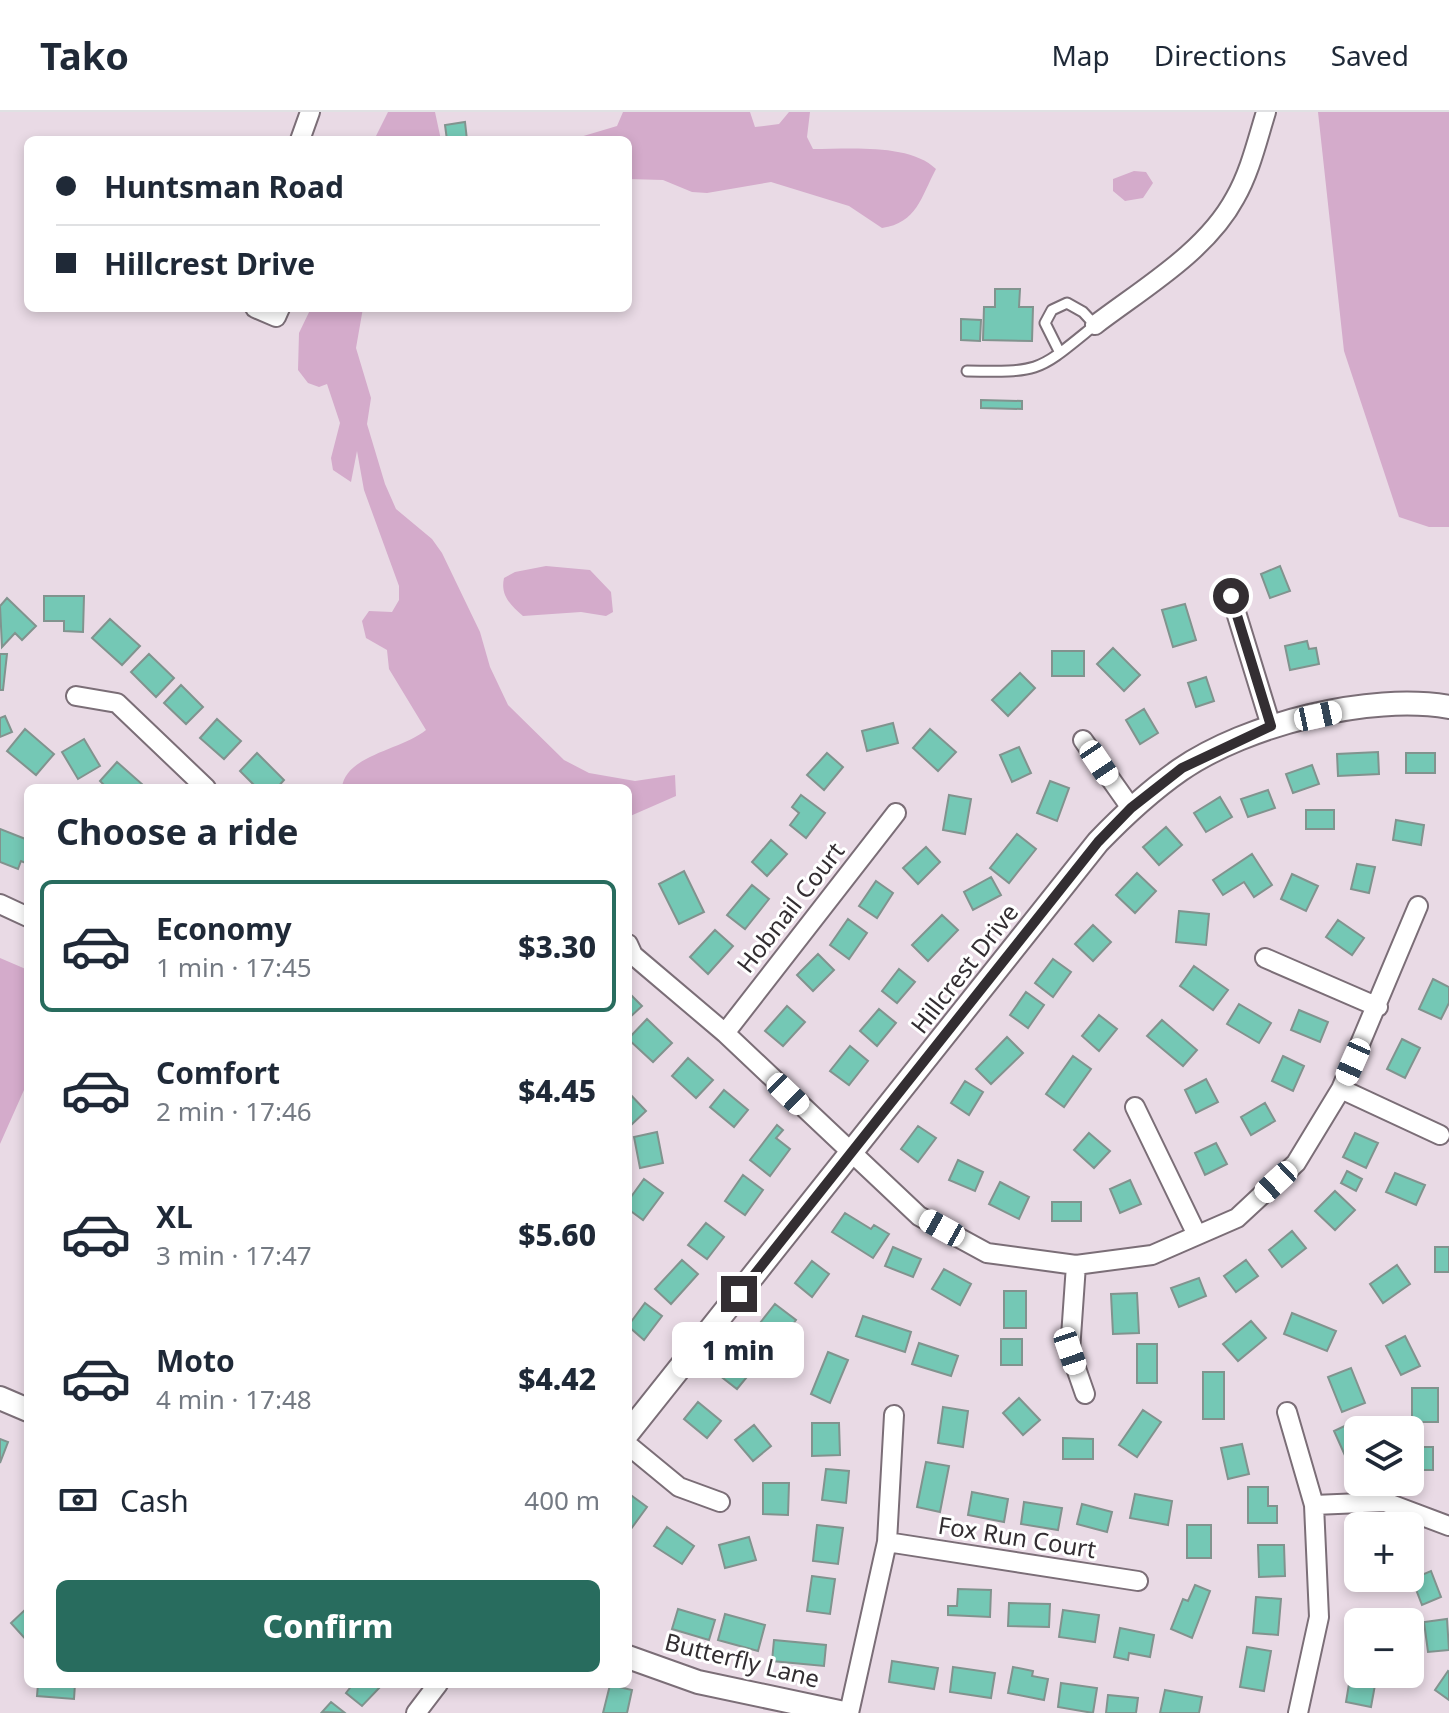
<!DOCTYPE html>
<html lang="en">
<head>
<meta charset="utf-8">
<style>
	:root { --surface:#fff; --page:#f2f2f3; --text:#1f2937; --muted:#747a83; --line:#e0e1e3; --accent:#286c5e }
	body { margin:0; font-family:"Noto Sans",sans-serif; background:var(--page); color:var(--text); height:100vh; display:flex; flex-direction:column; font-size:30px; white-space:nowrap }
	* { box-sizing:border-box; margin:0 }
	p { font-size:26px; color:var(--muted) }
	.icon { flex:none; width:44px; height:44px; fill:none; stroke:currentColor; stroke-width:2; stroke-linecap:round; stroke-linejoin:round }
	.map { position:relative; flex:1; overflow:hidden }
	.drawer { position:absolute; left:24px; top:672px; width:608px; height:904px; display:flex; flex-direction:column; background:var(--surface); border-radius:12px; box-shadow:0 4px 12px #0003 }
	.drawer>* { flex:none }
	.hud { position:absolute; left:24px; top:24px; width:608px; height:176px; border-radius:12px; box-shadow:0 4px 12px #0003; display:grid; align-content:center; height:176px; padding:0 32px; background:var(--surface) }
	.fabs { position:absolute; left:1344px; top:1304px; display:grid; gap:16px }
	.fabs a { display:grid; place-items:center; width:80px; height:80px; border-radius:12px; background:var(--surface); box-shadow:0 4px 12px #0003; font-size:40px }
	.end { position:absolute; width:36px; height:36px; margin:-18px; border:10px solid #332e32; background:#fff; box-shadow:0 0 0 4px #fff }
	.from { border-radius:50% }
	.bubble { position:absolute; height:56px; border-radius:12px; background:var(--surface); box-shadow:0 4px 12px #0003; font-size:26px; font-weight:800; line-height:56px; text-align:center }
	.car { position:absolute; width:24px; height:48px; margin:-24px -12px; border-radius:10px; box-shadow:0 0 6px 2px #0007; background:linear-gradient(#fff 24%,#345 0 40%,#fff 0 76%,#345 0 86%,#fff 0) }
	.hud b { display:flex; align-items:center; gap:28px; height:76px; font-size:30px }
	.hud b+b { border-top:2px solid var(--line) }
	.hud i { width:20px; height:20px; background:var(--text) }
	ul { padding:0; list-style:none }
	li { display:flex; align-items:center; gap:24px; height:132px; margin:0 16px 12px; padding:0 16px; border:4px solid transparent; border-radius:12px }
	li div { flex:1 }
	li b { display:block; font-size:30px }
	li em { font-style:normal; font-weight:800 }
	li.current { border-color:var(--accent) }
	li>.icon { width:72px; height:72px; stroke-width:1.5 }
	h2 { padding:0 32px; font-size:36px; line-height:96px }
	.pay { display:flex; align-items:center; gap:20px; height:88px; padding:0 32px; font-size:30px }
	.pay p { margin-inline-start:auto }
	.button { display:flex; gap:16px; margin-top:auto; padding:16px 32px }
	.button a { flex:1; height:92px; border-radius:12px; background:var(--accent); color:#fff; font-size:32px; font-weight:800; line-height:92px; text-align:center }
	header { display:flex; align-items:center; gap:48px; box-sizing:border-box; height:112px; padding:0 40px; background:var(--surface); border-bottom:2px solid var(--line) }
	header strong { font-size:38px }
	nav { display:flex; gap:44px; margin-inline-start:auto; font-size:28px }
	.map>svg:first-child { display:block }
</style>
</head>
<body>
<header>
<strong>Tako</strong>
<nav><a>Map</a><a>Directions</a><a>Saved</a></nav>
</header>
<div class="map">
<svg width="1449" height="1601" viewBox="0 0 1449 1601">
	<rect width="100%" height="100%" fill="#e9dae5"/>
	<!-- green -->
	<path fill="#d4abcb" d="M388,0H435L441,28H374Z
		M623,0H750L755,15L779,12L789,0H810L807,25L813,37C848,37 910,31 936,57C921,85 917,111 882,116L849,94L771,70L707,81L692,80L663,68L628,67V28H570L617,14Z
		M1318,0H1449V415H1429L1399,405L1344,239Z
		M1134,59L1146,60L1153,71L1143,86L1125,89L1113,79V67Z
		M311,196H363L356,236L371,286L367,312L385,372L396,397L432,427L442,441L480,520L490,555L508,593L564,648L589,661L635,669L675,663L676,684L628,705V676H342C345,643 402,638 426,618L389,557L387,538L366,526L362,509L369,499L392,500L399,488V474L364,378L357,339L351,370L333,358L331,346L340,311L327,272L319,275L308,271L298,258L299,221Z
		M546,454L590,458L611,480L613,500L606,504L581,500L523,504C511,493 500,484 504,466L515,460Z
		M0,846L28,858V969L0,1032Z"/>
	<!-- building -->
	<path fill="#74c8b5" stroke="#81938e" stroke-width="2" d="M465,10L467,28H447L445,13Z
		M995,177H1020L1019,195H1033L1032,229L983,228L984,195H995Z
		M961,207L981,208L980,229L961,228Z
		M981,288L1022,289V297L981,296Z
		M1280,454L1290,479L1270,486L1261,462Z
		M44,484H84L83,520L64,519V509H44Z
		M7,486L36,514L22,528L15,521L2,535L0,494Z
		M1185,492L1196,528L1173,535L1162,498Z
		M110,507L140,534L122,553L92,526Z
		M1307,529L1309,537L1316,536L1319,552L1290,558L1285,534Z
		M1113,536L1140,563L1124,579L1097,552Z
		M1052,539H1084V564H1052Z
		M0,542H7L3,578H0Z
		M149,542L174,566L156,585L131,560Z
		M1020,561L1035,576L1008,604L992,588Z
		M1206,565L1214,589L1196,595L1188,571Z
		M181,573L203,595L186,612L164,591Z
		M1144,597L1158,621L1140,632L1126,608Z
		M5,604L12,620L0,625V606Z
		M217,607L241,629L224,647L200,626Z
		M893,611L898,631L867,639L862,619Z
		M25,617L54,642L36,663L7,639Z
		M930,617L956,640L938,659L913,636Z
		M84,627L100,654L78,667L62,640Z
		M1019,635L1031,661L1012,670L1000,643Z
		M1378,640L1379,662L1338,664L1337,642Z
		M257,641L284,668L277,676H257L240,659Z
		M827,641L843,655L824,678L807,663Z
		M1406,641H1435V661H1406Z
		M117,650L143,673L140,676H107L100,669Z
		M1312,653L1319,672L1293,681L1286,662Z
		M1050,669L1069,676L1057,709L1037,701Z
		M1268,678L1275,696L1248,705L1241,687Z
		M801,683L825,701L806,726L790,713L799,701L792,695Z
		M949,683L971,687L965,722L943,718Z
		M1220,685L1232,705L1206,720L1194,701Z
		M1306,698H1334V717H1306Z
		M1396,708L1424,713L1421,733L1393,728Z
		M1166,715L1182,733L1159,753L1143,735Z
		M0,717L28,728V752L21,749L18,757L0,750Z
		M1017,722L1036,737L1009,771L990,756Z
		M771,728L787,742L767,764L752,750Z
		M926,735L940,750L918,772L903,756Z
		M1252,742L1272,773L1254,785L1244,770L1223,783L1213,768Z
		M1357,752L1375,755L1369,781L1351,777Z
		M684,759L704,800L679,812L659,772Z
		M1137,761L1156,779L1135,801L1116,783Z
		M1292,762L1318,774L1306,799L1281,787Z
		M991,765L1001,783L973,798L964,780Z
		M876,769L893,781L877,806L859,794Z
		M752,773L769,787L745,817L727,803Z
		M1179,799L1209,802L1206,833L1176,830Z
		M942,803L958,818L928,849L912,833Z
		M848,807L867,821L849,847L830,833Z
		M1338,808L1364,826L1352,843L1326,825Z
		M1093,813L1111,830L1093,849L1075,832Z
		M715,818L733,834L708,862L690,845Z
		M818,842L834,858L813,879L797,863Z
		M1053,847L1071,860L1053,885L1035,871Z
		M1194,854L1228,878L1213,898L1180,874Z
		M899,857L915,870L897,891L882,879Z
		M1433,867L1449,875V891L1441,907L1419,897Z
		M628,880L642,894L628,907Z
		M1026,880L1044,893L1028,916L1010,903Z
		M1239,892L1271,911L1259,931L1227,912Z
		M787,894L805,910L783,934L765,919Z
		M879,897L896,911L877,934L860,919Z
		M1299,898L1328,910L1320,930L1291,918Z
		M1099,903L1117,917L1099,939L1082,924Z
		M647,907L672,931L653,950L628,927Z
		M1162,908L1197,938L1183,954L1147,924Z
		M1007,925L1023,941L991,972L976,957Z
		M1402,927L1420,936L1405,966L1387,957Z
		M850,934L868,949L849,973L830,959Z
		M1073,944L1091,957L1064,995L1046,982Z
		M1283,944L1304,954L1293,979L1272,969Z
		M688,946L713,968L696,986L672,964Z
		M1206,967L1218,990L1196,1001L1185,978Z
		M965,969L983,980L969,1003L951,991Z
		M724,978L748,998L734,1015L710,995Z
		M628,980L646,999L631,1013L628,1010Z
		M1265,991L1275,1009L1251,1023L1241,1005Z
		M777,1013L783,1018L776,1026L790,1037L770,1064L750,1048Z
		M918,1014L936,1026L918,1050L901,1037Z
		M657,1020L663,1051L640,1056L634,1025Z
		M1089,1021L1110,1039L1094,1056L1074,1038Z
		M1355,1021L1378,1031L1366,1056L1343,1045Z
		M1216,1031L1227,1052L1205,1063L1195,1041Z
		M958,1048L983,1060L975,1079L949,1068Z
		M1347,1059L1362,1067L1356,1079L1341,1071Z
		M1395,1061L1425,1073L1416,1093L1386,1080Z
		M743,1063L763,1078L745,1103L725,1089Z
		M644,1067L663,1081L643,1108L628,1097V1089Z
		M1130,1068L1141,1092L1120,1101L1110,1077Z
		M1000,1070L1029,1085L1019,1107L989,1092Z
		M1335,1079L1355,1098L1335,1118L1315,1099Z
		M1052,1090H1081V1109H1052Z
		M845,1101L871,1117L874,1113L889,1122L873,1146L832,1120Z
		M706,1111L724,1125L707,1147L688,1133Z
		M1292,1119L1306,1136L1282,1155L1269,1138Z
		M893,1135L921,1147L913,1165L885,1154Z
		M1435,1135H1449V1160H1435Z
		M682,1148L698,1162L671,1192L655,1177Z
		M1246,1148L1258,1164L1236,1180L1224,1164Z
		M812,1149L829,1162L812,1185L795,1171Z
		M1397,1153L1410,1172L1383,1191L1370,1172Z
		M944,1157L971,1172L960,1193L932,1177Z
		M1199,1166L1206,1184L1179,1195L1171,1176Z
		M1004,1179H1026V1216H1004Z
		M1137,1181L1139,1221L1113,1222L1111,1182Z
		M645,1191L662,1204L644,1228L628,1214Z
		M775,1192L796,1208L774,1236L760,1226L767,1217L760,1211Z
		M1292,1201L1336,1219L1327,1239L1284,1222Z
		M863,1204L911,1220L905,1240L856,1224Z
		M1251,1209L1266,1226L1238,1249L1223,1232Z
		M1405,1224L1420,1254L1401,1263L1386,1234Z
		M1001,1227H1022V1253H1001Z
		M919,1231L958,1244L951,1264L912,1252Z
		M1137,1232H1157V1271H1137Z
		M737,1239L756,1254L737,1277L719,1263Z
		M828,1240L848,1248L830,1291L811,1282Z
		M1351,1256L1365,1291L1342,1300L1328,1265Z
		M1203,1260H1224V1307H1203Z
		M1412,1276H1438V1310H1412Z
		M1019,1286L1040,1308L1023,1323L1003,1301Z
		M698,1290L721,1309L707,1326L684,1307Z
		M943,1295L968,1299L963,1335L938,1331Z
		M1143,1298L1161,1310L1137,1345L1119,1333Z
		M1355,1309L1359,1318L1358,1344L1347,1348L1334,1319Z
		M812,1311H839L840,1343L812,1344Z
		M754,1313L771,1334L753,1349L735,1328Z
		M1063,1326L1093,1327V1347H1063Z
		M0,1327L8,1330L0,1351Z
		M1242,1332L1249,1362L1228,1367L1221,1336Z
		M1410,1335H1433V1358H1410Z
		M926,1350L949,1354L940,1400L917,1395Z
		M826,1357L849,1359L846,1391L822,1388Z
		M763,1371H789L788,1403L763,1402Z
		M1248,1375H1268V1394H1277V1411H1248Z
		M972,1380L1008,1387L1004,1410L968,1403Z
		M628,1381L647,1395L628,1421Z
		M1135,1382L1172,1389L1168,1413L1130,1406Z
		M1024,1390L1062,1396L1058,1418L1021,1412Z
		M1082,1392L1112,1400L1107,1420L1077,1412Z
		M817,1413L843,1416L838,1452L813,1449Z
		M1187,1413H1211V1446H1187Z
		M667,1415L694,1434L682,1452L654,1434Z
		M749,1425L756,1448L725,1456L719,1433Z
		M1258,1433H1284L1285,1464L1259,1465Z
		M1431,1459L1441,1485L1422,1493L1412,1467Z
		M812,1464L835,1467L830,1502L807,1499Z
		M1195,1473L1210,1479L1192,1526L1171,1517L1183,1487L1188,1489Z
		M958,1477L991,1478L990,1505L948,1503V1494H957Z
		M1256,1485L1281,1487L1278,1523L1253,1521Z
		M1009,1491L1050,1492L1049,1515L1008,1514Z
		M28,1495V1530L11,1511Z
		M678,1497L715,1508L709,1528L672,1517Z
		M1063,1498L1099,1503L1095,1530L1059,1525Z
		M725,1502L765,1513L758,1539L718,1528Z
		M1447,1507L1449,1538L1428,1540L1424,1510Z
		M1354,1513L1358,1514V1542L1350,1541Z
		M1120,1516L1154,1523L1150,1545L1129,1541L1128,1548L1114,1545Z
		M774,1528L826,1533L824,1554L772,1549Z
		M1247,1535L1271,1539L1264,1579L1240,1575Z
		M892,1549L938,1556L934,1577L889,1570Z
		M1352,1554L1358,1555V1562H1377L1371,1595L1346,1590Z
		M953,1555L995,1561L991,1586L950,1580Z
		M1013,1555L1033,1559L1032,1564L1048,1567L1044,1588L1008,1581Z
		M1448,1559L1449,1560V1588L1435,1578Z
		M1061,1571L1097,1576L1093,1601L1058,1595Z
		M38,1572H75L74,1587L37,1584Z
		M353,1572H383L362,1594L346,1581Z
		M610,1573L632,1578L627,1601H603Z
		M1165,1578L1202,1585L1199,1601H1160Z
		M1108,1583L1138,1586L1136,1601H1106Z
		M331,1590L345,1601L322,1600Z"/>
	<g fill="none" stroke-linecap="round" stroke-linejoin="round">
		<defs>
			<path id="service" d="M967,259C1042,260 1037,260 1095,213L1083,200L1067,191L1052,198L1045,211L1060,241"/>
			<path id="minor" d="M300,28L310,0
				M255,196L276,205L280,196
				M1095,213C1142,177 1206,140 1235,86C1250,60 1257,29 1266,0
				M1231,484L1271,614
				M76,584L117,591L206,676
				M1083,628L1131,696
				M0,792L28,805
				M628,832L633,843L725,921L919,1104L987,1141L1076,1153L1152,1143L1237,1106L1296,1051L1341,977L1418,794
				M1265,846L1378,895
				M725,921L896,701
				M1341,977L1440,1023
				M1135,995L1197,1123
				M1076,1153L1070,1239L1085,1282
				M1287,1300L1314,1393L1319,1505L1298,1601
				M628,1333L679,1375L720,1390
				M1314,1393L1385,1390L1449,1414
				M887,1430L1138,1469
				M416,1601L438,1572
				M849,1601L887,1430L894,1303"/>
			<path id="tertiary" d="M0,1286L28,1298
				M628,1321L1098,730C1123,704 1150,679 1180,658C1247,612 1370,581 1449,595
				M628,1545L698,1570L844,1601"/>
		</defs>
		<!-- service casing -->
		<use href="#service" stroke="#7b6e77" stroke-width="13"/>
		<!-- minor casing -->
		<use href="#minor" stroke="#7b6e77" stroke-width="22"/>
		<!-- tertiary casing -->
		<use href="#tertiary" stroke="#7b6e77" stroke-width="26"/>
		<!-- service -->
		<use href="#service" stroke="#fff" stroke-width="9"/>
		<!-- minor -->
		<use href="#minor" stroke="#fff" stroke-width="18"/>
		<!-- tertiary -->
		<use href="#tertiary" stroke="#fff" stroke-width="22"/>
	</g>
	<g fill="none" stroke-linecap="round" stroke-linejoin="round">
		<!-- route -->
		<path stroke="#332e32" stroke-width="10" d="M739,1182L1098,730L1131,696L1182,656L1271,614L1231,484"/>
	</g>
	<g text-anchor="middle" stroke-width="6" stroke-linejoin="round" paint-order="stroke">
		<!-- street labels -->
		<g font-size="24" fill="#332e32" stroke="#fff">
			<text transform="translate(791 796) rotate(-52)" y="8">Hobnail Court</text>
			<text transform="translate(965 857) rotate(-52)" y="8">Hillcrest Drive</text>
			<text transform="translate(1017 1426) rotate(9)" y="8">Fox Run Court</text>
			<text transform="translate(742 1549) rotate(14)" y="8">Butterfly Lane</text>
		</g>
	</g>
</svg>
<div class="fabs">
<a><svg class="icon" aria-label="layers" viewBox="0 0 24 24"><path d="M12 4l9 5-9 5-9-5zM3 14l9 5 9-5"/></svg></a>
<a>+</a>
<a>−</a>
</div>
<i class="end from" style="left:1231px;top:484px"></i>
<i class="end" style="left:739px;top:1182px"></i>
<div class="bubble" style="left:672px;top:1210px;width:132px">1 min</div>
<i class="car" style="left:1318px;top:604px;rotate:78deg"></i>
<i class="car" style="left:1099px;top:651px;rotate:146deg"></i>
<i class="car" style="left:1353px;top:950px;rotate:204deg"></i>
<i class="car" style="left:788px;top:982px;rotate:134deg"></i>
<i class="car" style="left:1276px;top:1070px;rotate:227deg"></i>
<i class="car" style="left:942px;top:1116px;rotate:299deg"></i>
<i class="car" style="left:1070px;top:1239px;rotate:161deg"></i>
<div class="hud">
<b><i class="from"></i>Huntsman Road</b>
<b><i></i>Hillcrest Drive</b>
</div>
<section class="drawer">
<h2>Choose a ride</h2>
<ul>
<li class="current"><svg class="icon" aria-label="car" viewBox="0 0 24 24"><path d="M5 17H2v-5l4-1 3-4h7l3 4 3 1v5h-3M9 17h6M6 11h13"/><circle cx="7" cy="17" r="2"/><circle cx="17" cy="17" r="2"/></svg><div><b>Economy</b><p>1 min · 17:45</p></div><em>$3.30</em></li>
<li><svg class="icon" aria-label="car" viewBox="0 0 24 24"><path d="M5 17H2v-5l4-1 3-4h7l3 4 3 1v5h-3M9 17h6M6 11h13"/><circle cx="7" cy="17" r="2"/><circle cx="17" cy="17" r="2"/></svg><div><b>Comfort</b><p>2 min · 17:46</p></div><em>$4.45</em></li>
<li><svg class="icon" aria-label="car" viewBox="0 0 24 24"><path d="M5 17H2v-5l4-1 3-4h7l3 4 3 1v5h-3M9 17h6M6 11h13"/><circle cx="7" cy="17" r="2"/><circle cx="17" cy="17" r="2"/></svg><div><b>XL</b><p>3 min · 17:47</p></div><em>$5.60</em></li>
<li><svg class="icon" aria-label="car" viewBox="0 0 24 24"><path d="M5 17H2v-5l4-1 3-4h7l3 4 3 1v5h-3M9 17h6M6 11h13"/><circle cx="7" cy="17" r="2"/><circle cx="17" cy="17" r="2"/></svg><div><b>Moto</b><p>4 min · 17:48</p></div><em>$4.42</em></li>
</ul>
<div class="pay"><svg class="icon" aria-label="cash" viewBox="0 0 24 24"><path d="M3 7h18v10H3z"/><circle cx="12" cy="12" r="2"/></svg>Cash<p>400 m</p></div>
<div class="button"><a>Confirm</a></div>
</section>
</div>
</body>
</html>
